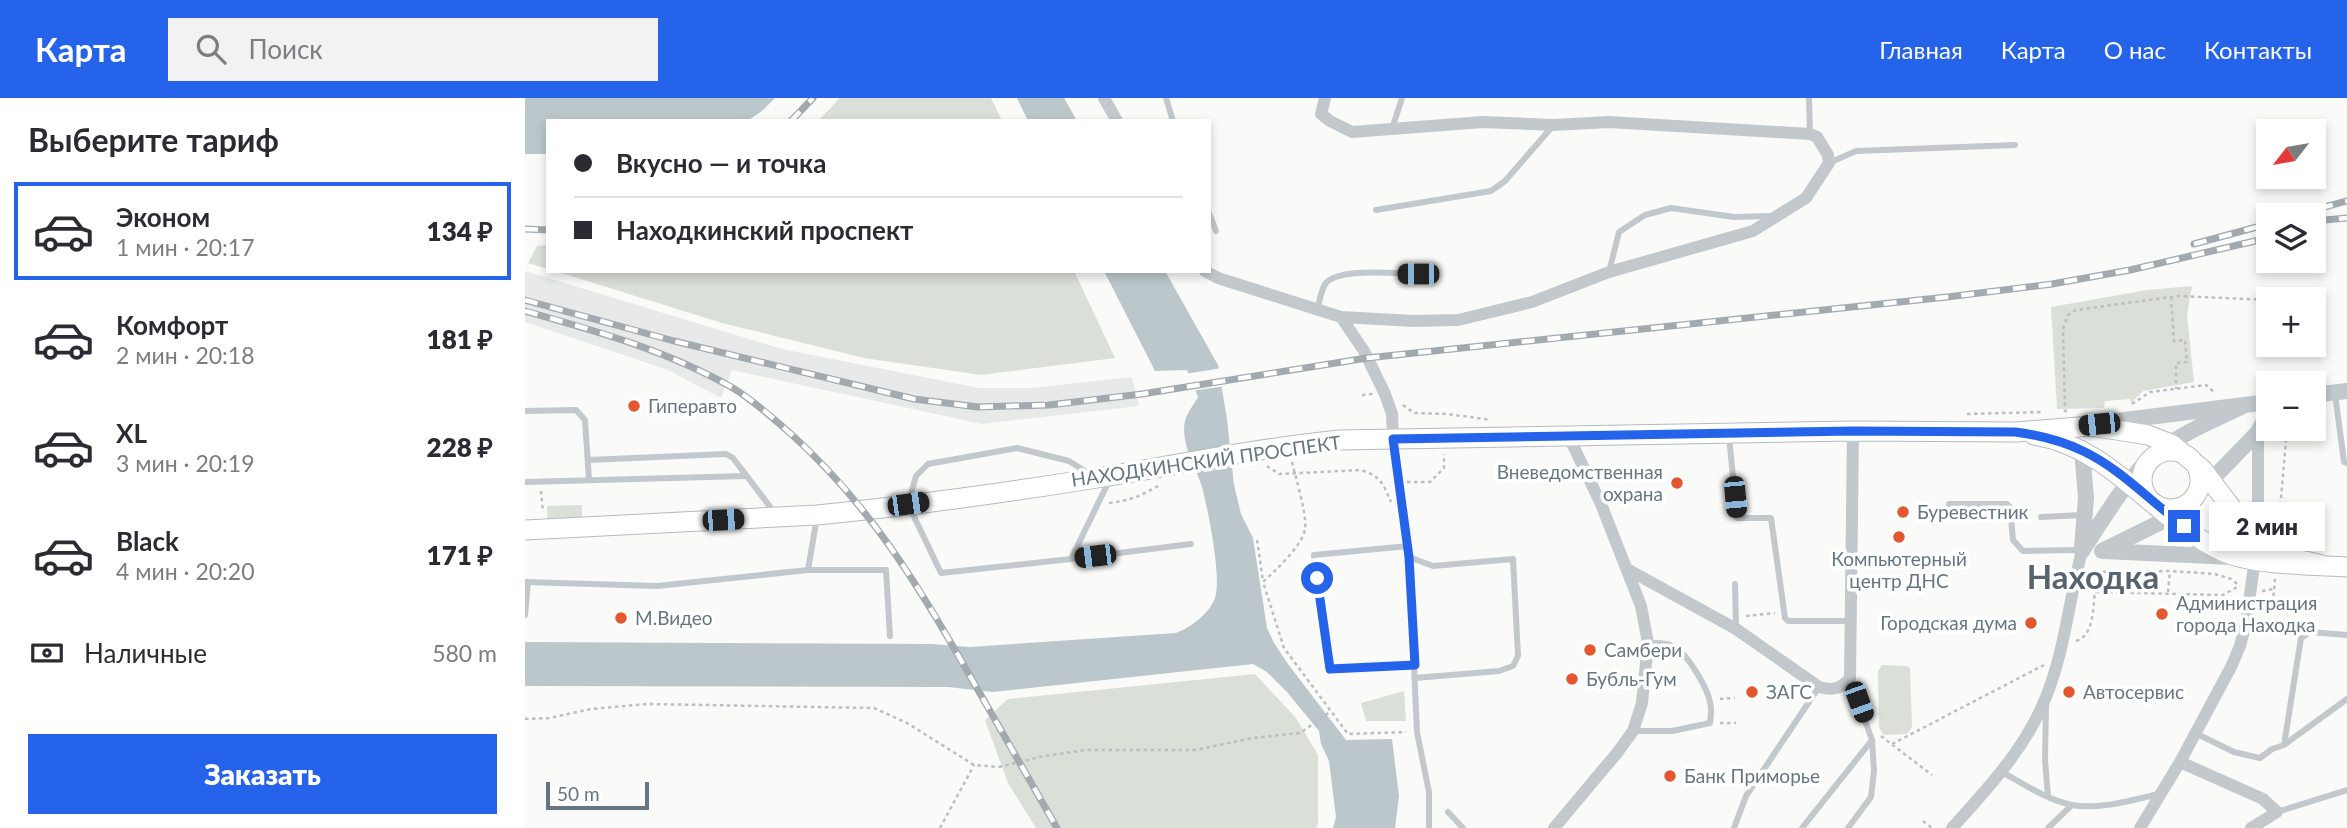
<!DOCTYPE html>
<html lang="ru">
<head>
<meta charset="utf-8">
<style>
	:root { --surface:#fff; --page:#f2f2f3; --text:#2b2b33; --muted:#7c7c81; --line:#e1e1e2; --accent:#2563eb }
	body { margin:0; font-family:Lato,sans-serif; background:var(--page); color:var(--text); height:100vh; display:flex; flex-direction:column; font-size:26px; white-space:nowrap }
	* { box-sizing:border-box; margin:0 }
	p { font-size:23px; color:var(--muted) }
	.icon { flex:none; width:38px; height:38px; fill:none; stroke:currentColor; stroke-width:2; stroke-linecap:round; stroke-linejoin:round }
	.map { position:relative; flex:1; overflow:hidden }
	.side { display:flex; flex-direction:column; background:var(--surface); width:525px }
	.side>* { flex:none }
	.hud { position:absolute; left:21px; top:21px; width:665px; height:154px; border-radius:0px; box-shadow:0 4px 10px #0003; display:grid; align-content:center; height:154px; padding:0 28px; background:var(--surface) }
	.needle { width:46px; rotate:239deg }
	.controls { position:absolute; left:1731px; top:21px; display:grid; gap:14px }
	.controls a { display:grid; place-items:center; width:70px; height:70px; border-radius:0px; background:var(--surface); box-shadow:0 4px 10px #0003; font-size:35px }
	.scale { position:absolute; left:21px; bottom:18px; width:103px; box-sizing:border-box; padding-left:7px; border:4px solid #657683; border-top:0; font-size:19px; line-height:24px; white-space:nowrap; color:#657683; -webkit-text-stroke:5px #fff; paint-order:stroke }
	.end { position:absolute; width:32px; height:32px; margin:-16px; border:9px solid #2563eb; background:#fff; box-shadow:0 0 0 4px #fff }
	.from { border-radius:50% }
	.bubble { position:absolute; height:49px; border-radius:0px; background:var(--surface); box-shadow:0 4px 10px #0003; font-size:23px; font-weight:800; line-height:49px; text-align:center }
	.car { position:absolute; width:21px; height:42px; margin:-21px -10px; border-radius:9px; box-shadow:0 0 5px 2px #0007; background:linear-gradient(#222 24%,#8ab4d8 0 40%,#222 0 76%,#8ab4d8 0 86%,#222 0) }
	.hud b { display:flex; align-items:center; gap:24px; height:66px; font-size:26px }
	.hud b+b { border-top:2px solid var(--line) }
	.hud i { width:18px; height:18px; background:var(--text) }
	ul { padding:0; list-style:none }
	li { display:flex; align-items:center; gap:21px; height:98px; margin:0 14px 10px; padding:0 14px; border:4px solid transparent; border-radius:0px }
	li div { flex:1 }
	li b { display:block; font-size:26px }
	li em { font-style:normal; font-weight:800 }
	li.selected { border-color:var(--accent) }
	li>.icon { width:63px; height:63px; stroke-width:1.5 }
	h2 { padding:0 28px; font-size:32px; line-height:84px }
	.pay { display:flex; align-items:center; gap:18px; height:77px; padding:0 28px; font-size:26px }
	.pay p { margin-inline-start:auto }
	.button { display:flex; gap:14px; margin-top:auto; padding:14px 28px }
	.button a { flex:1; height:80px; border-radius:0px; background:var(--accent); color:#fff; font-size:28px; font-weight:800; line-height:80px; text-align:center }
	header { display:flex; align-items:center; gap:42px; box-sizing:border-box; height:98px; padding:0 35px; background:var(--accent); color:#fff }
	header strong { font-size:33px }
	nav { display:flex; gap:38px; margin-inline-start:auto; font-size:24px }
	.search { width:490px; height:63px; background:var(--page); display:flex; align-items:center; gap:18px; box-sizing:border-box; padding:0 24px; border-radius:0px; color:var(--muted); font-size:26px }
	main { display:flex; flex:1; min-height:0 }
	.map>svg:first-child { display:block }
</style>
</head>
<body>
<header>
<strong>Карта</strong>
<div class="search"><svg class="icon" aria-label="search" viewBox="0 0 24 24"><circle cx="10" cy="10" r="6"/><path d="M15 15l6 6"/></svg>Поиск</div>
<nav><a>Главная</a><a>Карта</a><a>О нас</a><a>Контакты</a></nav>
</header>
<main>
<section class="side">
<h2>Выберите тариф</h2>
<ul>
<li class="selected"><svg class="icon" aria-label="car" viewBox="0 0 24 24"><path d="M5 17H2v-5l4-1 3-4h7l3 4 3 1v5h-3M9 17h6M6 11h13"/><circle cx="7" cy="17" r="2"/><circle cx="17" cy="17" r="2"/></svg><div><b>Эконом</b><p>1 мин · 20:17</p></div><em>134 ₽</em></li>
<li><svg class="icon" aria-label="car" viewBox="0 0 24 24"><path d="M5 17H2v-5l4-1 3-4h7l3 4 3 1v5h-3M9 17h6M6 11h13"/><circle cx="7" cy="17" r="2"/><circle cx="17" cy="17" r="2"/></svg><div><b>Комфорт</b><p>2 мин · 20:18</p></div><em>181 ₽</em></li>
<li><svg class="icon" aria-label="car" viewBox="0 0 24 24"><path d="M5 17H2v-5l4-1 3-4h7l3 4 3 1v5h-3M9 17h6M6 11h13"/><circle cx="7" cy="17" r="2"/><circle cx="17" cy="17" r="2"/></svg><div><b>XL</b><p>3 мин · 20:19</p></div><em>228 ₽</em></li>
<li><svg class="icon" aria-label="car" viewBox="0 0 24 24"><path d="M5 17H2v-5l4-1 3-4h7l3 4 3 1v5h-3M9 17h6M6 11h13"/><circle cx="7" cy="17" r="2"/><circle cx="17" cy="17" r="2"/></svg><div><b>Black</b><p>4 мин · 20:20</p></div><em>171 ₽</em></li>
</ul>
<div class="pay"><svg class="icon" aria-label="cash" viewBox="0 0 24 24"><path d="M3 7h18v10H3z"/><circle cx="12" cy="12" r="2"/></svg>Наличные<p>580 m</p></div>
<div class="button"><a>Заказать</a></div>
</section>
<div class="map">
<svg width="1822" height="730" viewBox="0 0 1822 730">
	<rect width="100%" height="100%" fill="#fafaf8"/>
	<!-- built -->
	<path fill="#e8e9e9" d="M0,173L257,251L454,290H507L607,279L614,308L457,326L207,272L196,300L143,272L0,224Z"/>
	<!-- green -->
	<path fill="#dadfd7" d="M315,0H466L477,23H293Z
		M23,147V171L3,165L12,148Z
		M30,173H549L590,260L456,277L339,260L197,225Z
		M1667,188L1662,217L1669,284L1618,293L1606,305L1605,301L1580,303L1579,310L1532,311L1526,209L1622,192Z
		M57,407V426L23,427L22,408Z
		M1357,567L1382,568L1385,570L1387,629L1382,636L1359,637L1354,630L1353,573Z
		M730,576L771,620L793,657V725L791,730H511L483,685L460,622L483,601Z
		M879,593L881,623H841L836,605Z"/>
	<!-- water -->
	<path fill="#bbc7cb" d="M0,0H250L237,13L222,23H23V56H0Z
		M492,0H539L552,23H503Z
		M579,173H640L693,267L702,321L709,387L716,416L728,440L742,530L749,545L763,566L821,642L867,641L874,698L870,730H808L811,719L804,663L796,646L794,633L762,594L742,574L728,566L468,594L423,589L0,588V544L407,546L445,549L651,535C666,529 684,516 690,500C697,481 683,411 677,389C671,368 655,346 660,323C662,315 669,306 673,299L662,272L630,273Z"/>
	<!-- pier -->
	<path fill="#fafaf8" d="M697,270L700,288L667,293L660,276Z"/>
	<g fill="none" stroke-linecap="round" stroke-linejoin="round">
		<defs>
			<path id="primary" d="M1509,337C1588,349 1630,423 1699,454C1728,467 1789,467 1822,469
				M1617 382a29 29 0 1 1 58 0a29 29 0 1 1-58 0Z
				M0,432L292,417C385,408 479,395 572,380C653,367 733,350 815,342L1328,333L1491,334L1566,328L1623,337L1646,346L1677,371L1721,429L1733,440L1749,453L1767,460L1797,467"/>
		</defs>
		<!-- primary casing -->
		<use href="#primary" stroke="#b5babe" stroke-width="21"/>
		<!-- path -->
		<path stroke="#bbbfc2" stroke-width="2.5" stroke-dasharray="3.5 3.5" stroke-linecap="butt" d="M1646,199L1649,243L1660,242L1662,264L1651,265V291
			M837,297L848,296
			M1607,306L1625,294L1681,287L1690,295
			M878,307L889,315L923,316L966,322
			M1542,313H1540L1538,231L1543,217L1551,212L1653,198L1743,202
			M1442,316L1519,314
			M767,364C771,381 782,416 780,431C778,447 750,473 738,484L759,550L823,636L881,634
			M742,368L754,376L836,372C857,379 858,386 866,404
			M882,384H905L919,370V356
			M16,393L18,414
			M584,405C604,403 619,397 636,386
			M1753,435L1762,331
			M732,442L738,483
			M1564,474L1645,473L1690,476L1706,481L1715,488
			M1737,493L1749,491
			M1643,494L1645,473
			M1748,505L1750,480
			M1221,518L1250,515
			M1551,543C1569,538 1568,510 1570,494L1698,497L1714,488
			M1195,601L1210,600
			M0,621L24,620L66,611L122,606L349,610L382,625L449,667L474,669L519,658L561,652H671L727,640L775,635L806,613
			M1195,625H1211
			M1356,638L1407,677
			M1367,646L1519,567
			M1398,723L1407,730
			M415,730L449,667"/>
		<!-- service -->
		<path stroke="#c3c8cc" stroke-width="6" d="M641,0L648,23
			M1284,0L1285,36
			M867,31L877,0
			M1304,65L1331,53L1490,47
			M851,112L966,93L980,83L1027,29
			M684,115L691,133
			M1084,174L1094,134L1120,117L1146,110L1209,119L1246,118
			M792,211C795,203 796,191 801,185C814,169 873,176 893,176
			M1810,296L1819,364L1822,365
			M0,313L51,312L60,322L64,382
			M1204,338L1212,420H1246L1260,520L1263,523H1326
			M869,344L884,459L908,468L988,461L993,558L988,568L974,573L890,580
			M63,362L201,356L208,360L249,414
			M566,377L544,363L492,350L403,366L391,378L383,406L416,475L546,461L584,383
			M0,384L220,378
			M1424,406H1482L1485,409L1488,442L1498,453L1555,452
			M1516,419L1557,417
			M883,448L789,457L805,571L890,567
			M884,459L892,634L904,694V730
			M546,461L666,446
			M283,472H361L365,538
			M0,484L132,488L283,472L292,419
			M1210,486L1211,531
			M0,517L3,484
			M1521,606L1520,662L1523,699
			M1108,633H1147L1185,625C1186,618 1187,611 1185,604C1182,589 1163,557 1150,549C1142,544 1131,545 1123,545
			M1670,635L1709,654L1735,660L1747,651L1759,647L1822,601
			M1759,647L1776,540L1785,534L1822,537
			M1477,674C1499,686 1522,702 1547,707C1575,712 1607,702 1634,696
			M923,714L938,730
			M1752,714L1822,692
			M1209,730L1221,698L1294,589
			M1277,730L1347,642
			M1323,730L1346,699L1349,673L1347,642L1325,581
			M1523,730L1547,707"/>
		<!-- minor -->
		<path stroke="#c3c8cc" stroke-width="12" d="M579,0L592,23
			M800,0L796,16L805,23L827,34L958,24L1028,27L1084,24L1285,36L1292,39L1303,57L1304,65L1281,100L1228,133L1084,174L1007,204L933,222L889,223L816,219
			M680,173L693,180L816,219L839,253L860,296L867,316L868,341
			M1102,471L1211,531L1294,589C1308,593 1314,591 1325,581L1328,333
			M1655,664L1738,701L1752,714L1726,730
			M1029,730L1092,655L1108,633L1117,605L1123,545L1116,508L1076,406L1044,339
			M1427,730C1463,690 1501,650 1521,599C1540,552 1544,501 1557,453
			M1615,730L1655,664L1706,569L1715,548L1721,525L1733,440V334"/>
		<!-- tertiary -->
		<path stroke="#c3c8cc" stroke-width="16" d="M1788,297L1822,293
			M1576,325L1743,304
			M1557,352L1561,400L1557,450
			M1557,453C1577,423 1596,390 1621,364C1648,338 1687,323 1720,307
			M1577,453L1646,419L1666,403L1733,334L1743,315
			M1579,453L1707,459"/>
		<!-- primary -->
		<use href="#primary" stroke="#fff" stroke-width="19"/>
		<defs>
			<path id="rail" d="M266,23L288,0
				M1770,117L1822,103
				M1788,123L1822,120
				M0,131L23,132
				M1669,146L1743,126
				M0,202L149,243L389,301L453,309L524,307L617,296L842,260L1422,199L1527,186L1605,172L1743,140
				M0,213C72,233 143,253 208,290C229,303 248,320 266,336C344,406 394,488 445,578C474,629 503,679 532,730"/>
		</defs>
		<!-- rail casing -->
		<use href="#rail" stroke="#a2aab0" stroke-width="7"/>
		<!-- rail -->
		<use href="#rail" stroke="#fff" stroke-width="4.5" stroke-dasharray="13" stroke-linecap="butt"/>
	</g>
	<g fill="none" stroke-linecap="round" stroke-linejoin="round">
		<!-- route -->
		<path stroke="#2563eb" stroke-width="9" d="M792,480L805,571L890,567L884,459L868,341L1328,333L1490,334C1514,337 1537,343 1558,353C1596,371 1626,404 1659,428"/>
	</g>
	<!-- markers -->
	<g fill="#e4572e" stroke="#fff" stroke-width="2.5">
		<circle cx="109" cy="308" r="7"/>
		<circle cx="1152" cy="385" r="7"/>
		<circle cx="1378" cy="414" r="7"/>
		<circle cx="1374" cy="439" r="7"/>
		<circle cx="1637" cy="516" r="7"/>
		<circle cx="96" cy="520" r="7"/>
		<circle cx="1506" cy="525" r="7"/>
		<circle cx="1065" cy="552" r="7"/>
		<circle cx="1047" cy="581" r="7"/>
		<circle cx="1227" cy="594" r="7"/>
		<circle cx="1544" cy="594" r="7"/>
		<circle cx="1145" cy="678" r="7"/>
	</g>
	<g text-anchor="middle" stroke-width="7" stroke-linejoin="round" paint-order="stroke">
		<!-- poi labels -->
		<g font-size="19" fill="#657683" stroke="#fff" text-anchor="start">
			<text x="123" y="315">Гиперавто</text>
			<text x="1138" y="381" text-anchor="end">Вневедомственная<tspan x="1138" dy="22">охрана</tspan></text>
			<text x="1392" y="421">Буревестник</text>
			<text x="1374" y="468" text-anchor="middle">Компьютерный<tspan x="1374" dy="22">центр ДНС</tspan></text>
			<text x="1651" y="512">Администрация<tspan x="1651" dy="22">города Находка</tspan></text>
			<text x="110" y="527">М.Видео</text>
			<text x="1492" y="532" text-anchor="end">Городская дума</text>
			<text x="1079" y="559">Самбери</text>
			<text x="1061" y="588">Бубль-Гум</text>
			<text x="1241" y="601">ЗАГС</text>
			<text x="1558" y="601">Автосервис</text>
			<text x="1159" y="685">Банк Приморье</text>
		</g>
		<!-- street labels -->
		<g font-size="19" fill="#657683" stroke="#fff">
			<text transform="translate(681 363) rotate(-8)" y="7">НАХОДКИНСКИЙ ПРОСПЕКТ</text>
		</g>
		<!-- town labels -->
		<g font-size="33" font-weight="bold" fill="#57646e" stroke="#fff">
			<text x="1568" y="491">Находка</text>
		</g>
	</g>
</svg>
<div class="controls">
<a><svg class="needle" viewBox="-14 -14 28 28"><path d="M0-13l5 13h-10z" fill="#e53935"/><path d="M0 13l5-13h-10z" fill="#7c7c81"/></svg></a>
<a><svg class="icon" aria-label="layers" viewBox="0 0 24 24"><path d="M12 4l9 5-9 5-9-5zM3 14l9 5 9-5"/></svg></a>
<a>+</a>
<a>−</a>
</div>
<div class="scale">50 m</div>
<i class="end from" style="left:792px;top:480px"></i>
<i class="end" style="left:1659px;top:428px"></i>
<div class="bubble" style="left:1684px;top:404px;width:116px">2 мин</div>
<i class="car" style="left:893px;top:176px;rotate:270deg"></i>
<i class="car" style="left:1574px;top:326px;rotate:264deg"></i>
<i class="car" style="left:1210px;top:399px;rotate:175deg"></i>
<i class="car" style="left:383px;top:406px;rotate:82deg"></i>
<i class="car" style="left:198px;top:422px;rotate:87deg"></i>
<i class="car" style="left:570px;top:458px;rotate:263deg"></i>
<i class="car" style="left:1334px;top:604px;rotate:160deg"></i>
<div class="hud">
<b><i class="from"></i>Вкусно — и точка</b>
<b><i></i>Находкинский проспект</b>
</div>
</div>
</main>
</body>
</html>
